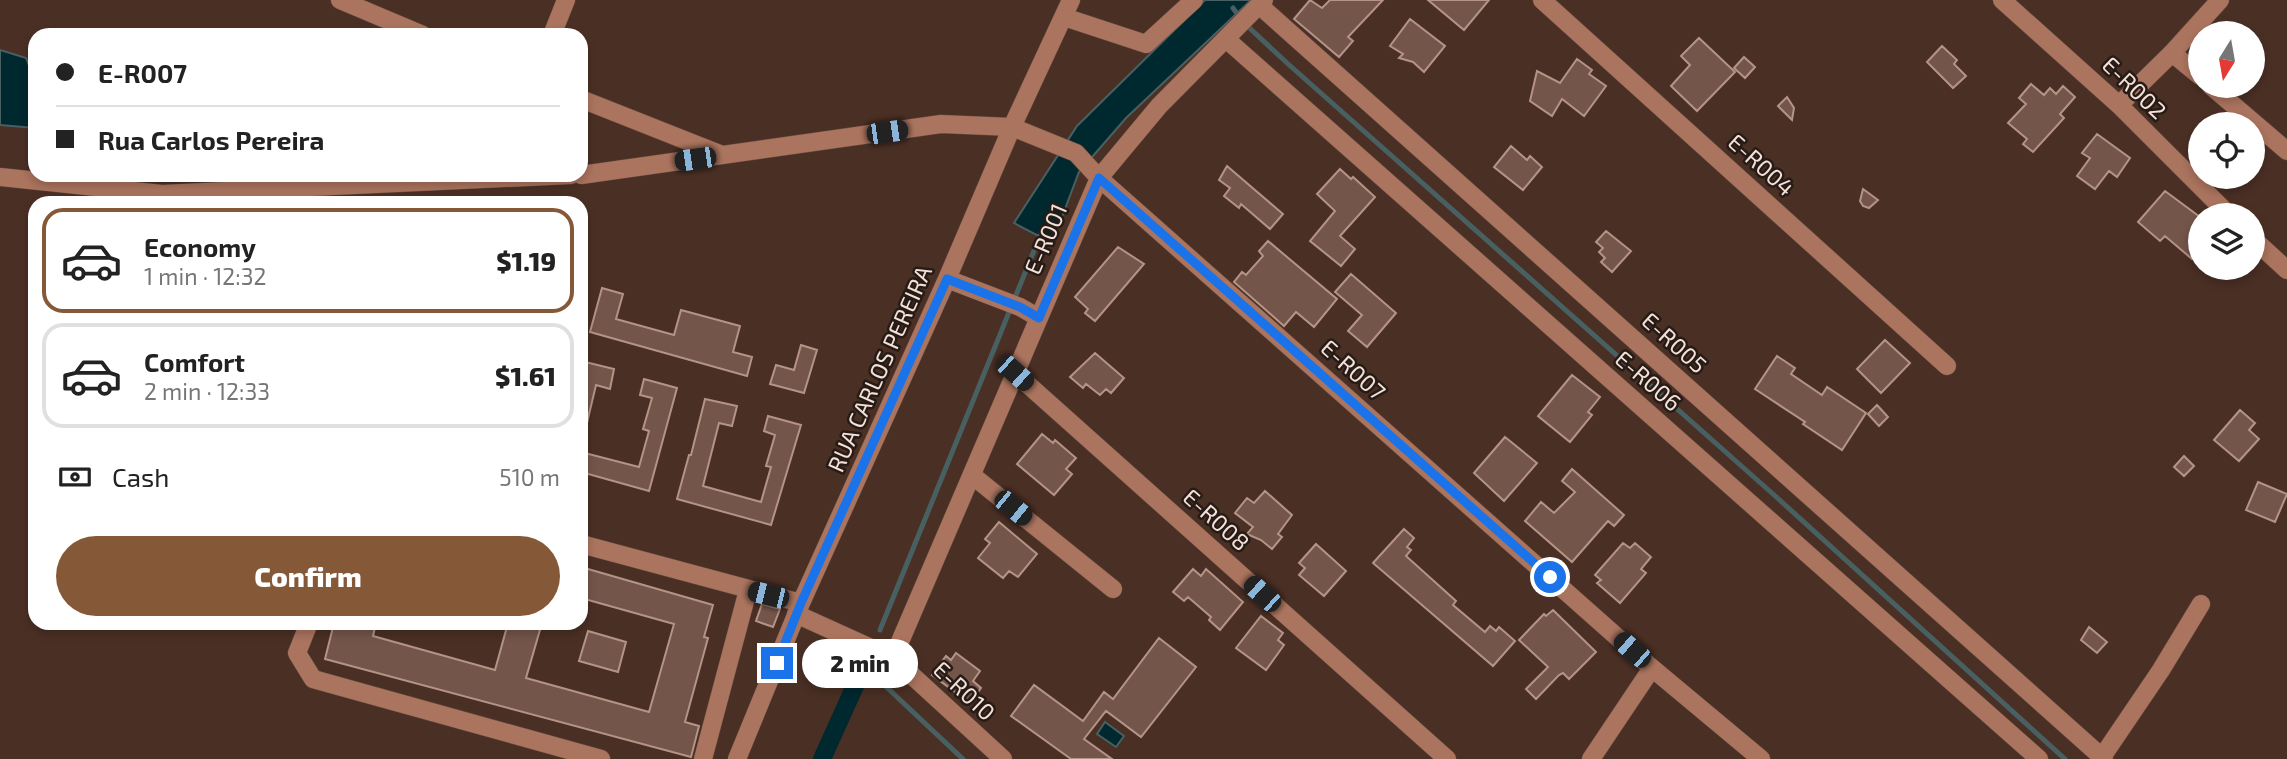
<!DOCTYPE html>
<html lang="en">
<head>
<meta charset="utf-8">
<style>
	:root { --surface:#fff; --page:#f2f2f2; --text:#222; --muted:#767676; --line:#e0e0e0; --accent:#855938 }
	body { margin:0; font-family:"Exo 2",sans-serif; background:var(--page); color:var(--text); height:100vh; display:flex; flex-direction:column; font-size:26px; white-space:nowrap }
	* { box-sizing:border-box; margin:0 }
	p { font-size:23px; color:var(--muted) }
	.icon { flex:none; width:38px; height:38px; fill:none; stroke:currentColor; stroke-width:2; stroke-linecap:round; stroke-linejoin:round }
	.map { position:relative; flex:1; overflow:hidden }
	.side { position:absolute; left:28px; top:196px; width:560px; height:434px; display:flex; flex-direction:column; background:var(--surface); border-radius:21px; box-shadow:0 4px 10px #0003 }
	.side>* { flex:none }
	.hud { position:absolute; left:28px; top:28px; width:560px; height:154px; border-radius:21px; box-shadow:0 4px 10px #0003; display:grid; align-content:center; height:154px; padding:0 28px; background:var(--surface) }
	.needle { width:46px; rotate:191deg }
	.controls { position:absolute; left:2188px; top:21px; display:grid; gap:14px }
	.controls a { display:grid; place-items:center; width:77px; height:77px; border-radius:50%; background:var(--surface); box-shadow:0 4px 10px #0003; font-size:35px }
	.end { position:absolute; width:32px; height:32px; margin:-16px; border:9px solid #1a73e8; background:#fff; box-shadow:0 0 0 4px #fff }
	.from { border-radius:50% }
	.bubble { position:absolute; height:49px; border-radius:24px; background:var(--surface); box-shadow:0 4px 10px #0003; font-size:23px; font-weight:800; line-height:49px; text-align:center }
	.car { position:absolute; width:21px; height:42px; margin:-21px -10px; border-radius:9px; box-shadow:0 0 5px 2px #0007; background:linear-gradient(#222 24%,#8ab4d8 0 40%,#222 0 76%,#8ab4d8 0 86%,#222 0) }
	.hud b { display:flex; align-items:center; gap:24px; height:66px; font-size:26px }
	.hud b+b { border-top:2px solid var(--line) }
	.hud i { width:18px; height:18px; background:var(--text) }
	ul { padding:12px 0 0; list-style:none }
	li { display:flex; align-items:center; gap:21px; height:105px; margin:0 14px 10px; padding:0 14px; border:4px solid var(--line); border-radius:21px }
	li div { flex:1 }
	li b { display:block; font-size:26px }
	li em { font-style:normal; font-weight:800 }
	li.active { border-color:var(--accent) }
	li>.icon { width:63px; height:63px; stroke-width:1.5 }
	.pay { display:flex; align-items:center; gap:18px; height:77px; padding:0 28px; font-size:26px }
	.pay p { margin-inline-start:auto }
	.action { display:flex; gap:14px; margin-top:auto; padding:14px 28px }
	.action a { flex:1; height:80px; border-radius:42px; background:var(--accent); color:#fff; font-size:28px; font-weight:800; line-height:80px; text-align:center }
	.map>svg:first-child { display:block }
</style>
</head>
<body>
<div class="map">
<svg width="2287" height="759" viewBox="0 0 2287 759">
	<rect width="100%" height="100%" fill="#4a2f24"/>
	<!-- water -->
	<path fill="#00282f" stroke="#496062" stroke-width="2" d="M1205,0H1251L1126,118L1079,172L1052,243L1014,223L1077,126Z
		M0,50L26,58L35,81V128L0,125Z
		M1105,722L1124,736L1116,747L1097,734Z"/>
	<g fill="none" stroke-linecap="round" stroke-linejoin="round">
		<!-- stream -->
		<path stroke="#496062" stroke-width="5" d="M1233,8L1243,22L1287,63L1773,494L2065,759
			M880,630L1042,231
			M864,666L963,759"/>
		<!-- canal -->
		<path stroke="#00282f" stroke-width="18" d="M822,759L864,666"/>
	</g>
	<!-- building -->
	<path fill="#74554a" stroke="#b59387" stroke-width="2" d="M1310,0L1322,8L1330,0H1383L1348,37L1353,41L1339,57L1294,19Z
		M1428,0H1489L1464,30Z
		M1410,19L1445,46L1424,72L1413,62L1399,58L1403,54L1390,46Z
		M1699,38L1735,72L1697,111L1671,86L1690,65L1681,56Z
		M1942,46L1957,60L1954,64L1966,76L1953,88L1927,62Z
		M1744,57L1755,67L1745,78L1734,68Z
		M1577,59L1592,70L1589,74L1606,86L1584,116L1562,99L1552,116L1530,101L1537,71L1560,83Z
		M2031,84L2044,95L2050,88L2056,94L2063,86L2075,97L2060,114L2064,118L2033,152L2023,144L2027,139L2008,123L2026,104L2019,98Z
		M1787,97L1794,108L1792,120L1778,106Z
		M2097,134L2130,158L2117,177L2109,171L2095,189L2077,176L2090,158L2082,153Z
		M1511,146L1527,160L1530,156L1542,167L1523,190L1494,167Z
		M1227,166L1283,214L1270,229L1241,204L1239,208L1224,196L1230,188L1219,180Z
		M1340,169L1351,179L1353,177L1375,197L1340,236L1355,249L1341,266L1310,241L1335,211L1317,194Z
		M1863,189L1878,200L1869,208L1863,206L1860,201Z
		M2165,191L2200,217V234L2192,243L2200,249L2192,259L2165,236L2160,241L2138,222Z
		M1606,231L1631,251L1612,272L1601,262L1605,258L1599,252L1603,248L1596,242Z
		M1268,241L1337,299L1314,327L1296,312L1284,326L1234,282L1242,272L1246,275L1263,256L1259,251Z
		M1118,247L1144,264L1095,321L1085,313L1088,309L1075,297Z
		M1351,274L1396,313L1367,347L1348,331L1362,315L1335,292Z
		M602,288L623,294L616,319L674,335L681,310L740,326L733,352L752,357L747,376L590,332Z
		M1885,340L1910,363L1881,393L1857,369Z
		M801,345L817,350L804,393L770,384L776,365L794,370Z
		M1095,353L1124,378L1111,393L1106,389L1100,395L1086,384L1083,388L1070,377Z
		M1777,356L1795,368L1791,374L1822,395L1827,387L1866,413L1842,450L1803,424L1805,422L1755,389Z
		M581,361L614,369L610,389L596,385L586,427L581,426Z
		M1572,375L1600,397L1588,412L1592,415L1570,442L1538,416Z
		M644,379L677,388L649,491L581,472V452L639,467L649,431L643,429L652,398L640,395Z
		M705,399L737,406L732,426L719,423L703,486L761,502L771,467L766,466L775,435L764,431L768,416L801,425L771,525L677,499L689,455H691Z
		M1877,405L1888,417L1879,426L1868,414Z
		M2240,410L2255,423L2249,430L2259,439L2239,461L2214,440Z
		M1042,434L1053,443L1055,440L1076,458L1066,469L1072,474L1054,495L1017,464Z
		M1505,437L1537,463L1504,501L1474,473Z
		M2184,456L2194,466L2184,476L2174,467Z
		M1572,469L1624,515L1614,526L1608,521L1572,562L1525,521L1541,502L1554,513L1575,492L1562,481Z
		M2258,482L2287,494L2275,522L2246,510Z
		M1265,491L1292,515L1278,534L1282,537L1272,549L1261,540L1247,534L1253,527L1235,513L1247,498L1254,503Z
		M999,522L1037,554L1018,577L1009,571L1003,578L978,558L990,543L985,539Z
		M1404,529L1414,538L1407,547L1411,550L1406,556L1456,601L1453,605L1485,632L1490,626L1496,631L1499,627L1515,641L1493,666L1373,563Z
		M1623,543L1630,548L1635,543L1651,557L1641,569L1646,573L1620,603L1597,583L1601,580L1595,575Z
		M1316,544L1346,571L1324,596L1299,575L1305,568L1299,563Z
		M581,567L713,605L704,637L708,638L685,722L699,726L691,757L325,659L334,623H376L373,636L495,670L508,623H542L526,678L649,712L674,624L581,598Z
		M1193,569L1201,576L1206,569L1243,602L1220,630L1209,620L1211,617L1188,597L1184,601L1173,592Z
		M762,604L780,609L773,627L756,621Z
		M1553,610L1596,652L1569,679L1563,673L1559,675L1536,699L1526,689L1548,667L1519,640L1544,614L1546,616Z
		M1261,616L1283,633L1278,640L1284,645L1266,670L1236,648Z
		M2089,627L2107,642L2097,653L2081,640Z
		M588,631L626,642L618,672L579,661Z
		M1159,638L1196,667L1141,737L1106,711L1084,739L1112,759H1071L1011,716L1034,685L1083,721L1104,692L1113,699Z
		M956,653L980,671L973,681L981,688L970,703L932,675L946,656L951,660Z"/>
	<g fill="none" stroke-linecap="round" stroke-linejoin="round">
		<defs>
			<path id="minor" d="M340,0L423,35
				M1542,0L1947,366
				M2002,0L2119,105L2229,215
				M1259,5L2104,759
				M1064,17L1146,44L1194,0
				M552,35L566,0
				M1226,39L2039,759
				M2172,53L2200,76
				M2211,86L2287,151
				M581,99L720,154
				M2119,105L2172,53L2220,0
				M581,175L941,124L1012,127L1076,153L1099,178L1652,668L1761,759
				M0,177L162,194L571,175
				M2252,238L2287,270
				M947,279L1020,307L1039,318
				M1015,373L1447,759
				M973,476L1113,589
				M581,544L801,603
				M796,614L893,658L1003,759
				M309,623L297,653L313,679L601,759
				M893,658L1099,178L1159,106L1264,0
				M2102,757L2161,670L2201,604
				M703,759L748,590
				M737,759L801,603L947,279L1012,127L1071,0
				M1591,759L1652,668"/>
		</defs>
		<!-- minor casing -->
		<use href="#minor" stroke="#654b41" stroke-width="19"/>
		<!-- minor -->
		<use href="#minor" stroke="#ab745e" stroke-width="18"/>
	</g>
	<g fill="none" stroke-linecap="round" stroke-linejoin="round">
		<!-- route -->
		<path stroke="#1a73e8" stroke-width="9" d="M777,663L801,603L947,279L1020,307L1039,318L1099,178L1550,577"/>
	</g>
	<g text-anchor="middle" stroke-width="5" stroke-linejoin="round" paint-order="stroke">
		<!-- street labels -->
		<g font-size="23" fill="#f3e1da" stroke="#271b16">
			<text transform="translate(2134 88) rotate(44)" y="8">E-R002</text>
			<text transform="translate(1761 165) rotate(42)" y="8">E-R004</text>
			<text transform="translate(1046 239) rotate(-67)" y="8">E-R001</text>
			<text transform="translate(1674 343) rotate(42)" y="8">E-R005</text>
			<text transform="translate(880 369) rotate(-66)" y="8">RUA CARLOS PEREIRA</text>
			<text transform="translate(1353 370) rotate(42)" y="8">E-R007</text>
			<text transform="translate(1648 381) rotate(41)" y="8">E-R006</text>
			<text transform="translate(1216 520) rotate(42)" y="8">E-R008</text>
			<text transform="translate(964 691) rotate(43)" y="8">E-R010</text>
		</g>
	</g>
</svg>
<div class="controls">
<a><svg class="needle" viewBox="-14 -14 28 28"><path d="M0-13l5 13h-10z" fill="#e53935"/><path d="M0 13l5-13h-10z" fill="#767676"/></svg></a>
<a><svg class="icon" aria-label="locate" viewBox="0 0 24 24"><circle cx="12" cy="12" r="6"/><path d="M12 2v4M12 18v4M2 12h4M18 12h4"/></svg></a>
<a><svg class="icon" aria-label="layers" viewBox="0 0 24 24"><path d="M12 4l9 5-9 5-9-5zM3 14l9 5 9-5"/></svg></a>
</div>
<i class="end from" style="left:1550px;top:577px"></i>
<i class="end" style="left:777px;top:663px"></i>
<div class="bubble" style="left:802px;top:639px;width:116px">2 min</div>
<i class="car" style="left:887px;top:132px;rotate:82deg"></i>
<i class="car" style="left:695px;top:159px;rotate:262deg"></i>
<i class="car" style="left:1015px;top:373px;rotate:132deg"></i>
<i class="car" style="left:1013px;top:508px;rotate:129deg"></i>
<i class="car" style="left:1262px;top:594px;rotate:312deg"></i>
<i class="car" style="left:768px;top:595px;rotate:284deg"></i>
<i class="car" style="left:1632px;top:650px;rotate:311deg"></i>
<div class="hud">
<b><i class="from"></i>E-R007</b>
<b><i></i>Rua Carlos Pereira</b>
</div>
<section class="side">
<ul>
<li class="active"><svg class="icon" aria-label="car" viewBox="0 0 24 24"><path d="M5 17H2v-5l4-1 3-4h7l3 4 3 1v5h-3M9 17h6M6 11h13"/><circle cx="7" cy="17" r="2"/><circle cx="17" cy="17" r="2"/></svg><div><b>Economy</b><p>1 min · 12:32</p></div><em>$1.19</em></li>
<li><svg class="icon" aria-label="car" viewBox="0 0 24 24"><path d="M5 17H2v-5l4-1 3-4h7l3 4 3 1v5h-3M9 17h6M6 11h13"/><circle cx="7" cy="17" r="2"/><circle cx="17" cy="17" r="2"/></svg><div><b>Comfort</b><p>2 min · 12:33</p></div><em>$1.61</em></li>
</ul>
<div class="pay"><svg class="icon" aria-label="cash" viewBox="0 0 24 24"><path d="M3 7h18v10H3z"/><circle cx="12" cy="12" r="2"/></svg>Cash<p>510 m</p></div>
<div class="action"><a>Confirm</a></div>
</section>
</div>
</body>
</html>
